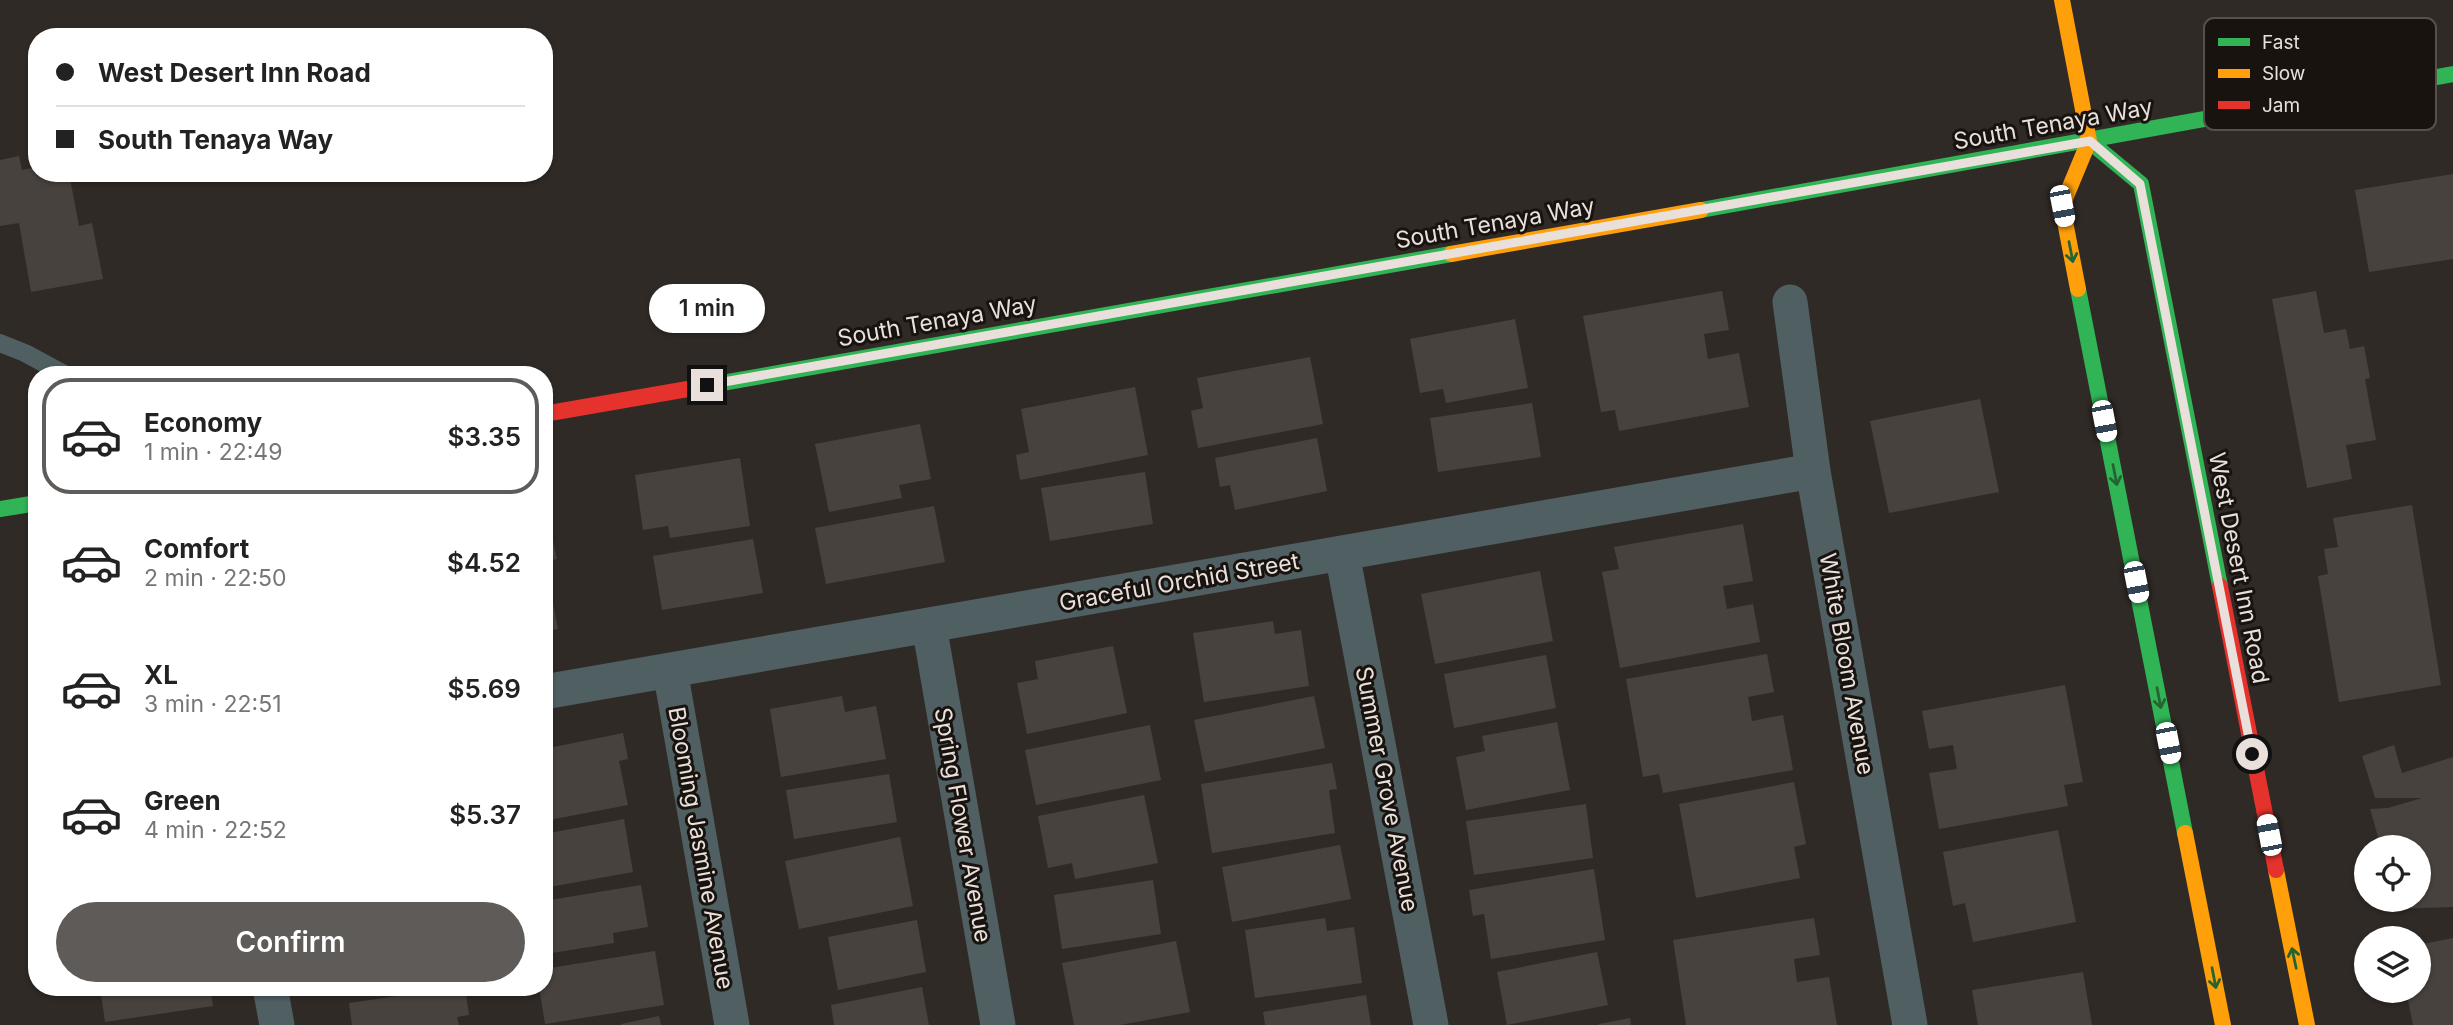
<!DOCTYPE html>
<html lang="en">
<head>
<meta charset="utf-8">
<style>
	:root { --surface:#fff; --page:#f6f6f6; --text:#222; --muted:#767676; --line:#e0e0e0; --accent:#5e5b59 }
	body { margin:0; font-family:Inter,sans-serif; background:var(--page); color:var(--text); height:100vh; display:flex; flex-direction:column; font-size:26px; white-space:nowrap }
	* { box-sizing:border-box; margin:0 }
	p { font-size:23px; color:var(--muted) }
	.icon { flex:none; width:38px; height:38px; fill:none; stroke:currentColor; stroke-width:2; stroke-linecap:round; stroke-linejoin:round }
	.map { position:relative; flex:1; overflow:hidden }
	.side { position:absolute; left:28px; top:366px; width:525px; height:630px; display:flex; flex-direction:column; background:var(--surface); border-radius:28px; box-shadow:0 2px 5px #0004 }
	.side>* { flex:none }
	.hud { position:absolute; left:28px; top:28px; width:525px; height:154px; border-radius:28px; box-shadow:0 2px 5px #0004; display:grid; align-content:center; height:154px; padding:0 28px; background:var(--surface) }
	.fabs { position:absolute; left:2354px; top:835px; display:grid; gap:14px }
	.fabs a { display:grid; place-items:center; width:77px; height:77px; border-radius:50%; background:var(--surface); box-shadow:0 2px 5px #0004; font-size:35px }
	.end { position:absolute; width:32px; height:32px; margin:-16px; border:9px solid #e9e0db; background:#111; box-shadow:0 0 0 4px #111 }
	.from { border-radius:50% }
	.bubble { position:absolute; height:49px; border-radius:24px; background:var(--surface); box-shadow:0 2px 5px #0004; font-size:23px; font-weight:600; line-height:49px; text-align:center }
	.car { position:absolute; width:21px; height:42px; margin:-21px -10px; border-radius:9px; box-shadow:0 0 5px 2px #0007; background:linear-gradient(#fff 24%,#345 0 40%,#fff 0 76%,#345 0 86%,#fff 0) }
	.hud b { display:flex; align-items:center; gap:24px; height:66px; font-size:26px }
	.hud b+b { border-top:2px solid var(--line) }
	.hud i { width:18px; height:18px; background:var(--text) }
	ul { padding:12px 0 0; list-style:none }
	li { display:flex; align-items:center; gap:21px; height:116px; margin:0 14px 10px; padding:0 14px; border:4px solid transparent; border-radius:28px }
	li div { flex:1 }
	li b { display:block; font-size:26px }
	li em { font-style:normal; font-weight:600 }
	li.active { border-color:var(--accent) }
	li>.icon { width:63px; height:63px; stroke-width:1.5 }
	.primary-button { display:flex; gap:14px; margin-top:auto; padding:14px 28px }
	.primary-button a { flex:1; height:80px; border-radius:42px; background:var(--accent); color:#fff; font-size:28px; font-weight:600; line-height:80px; text-align:center }
	.map>svg:first-child { display:block }
</style>
</head>
<body>
<div class="map">
<svg width="2453" height="1025" viewBox="0 0 2453 1025">
	<rect width="100%" height="100%" fill="#302a26"/>
	<!-- building -->
	<path fill="#48423e" d="M19,156L22,170L37,167V173H69L79,226L92,223L103,279L31,292L19,223L0,226V160Z
		M2453,174V259L2369,272L2355,190Z
		M1722,291L1729,330L1704,334L1708,359L1739,353L1749,407L1619,431L1615,410L1601,412L1583,316Z
		M2316,291L2324,333L2346,329L2350,349L2364,346L2370,378L2365,379L2376,440L2346,445L2352,479L2307,488L2272,299Z
		M1515,319L1528,388L1446,403L1443,389L1420,393L1410,339Z
		M1310,357L1323,424L1198,448L1191,411L1203,408L1197,378Z
		M1135,387L1148,455L1020,480L1016,455L1029,452L1021,409Z
		M1980,399L1999,492L1889,513L1870,421Z
		M1532,403L1541,457L1438,472L1430,418Z
		M920,424L931,479L899,485L902,498L829,512L815,444Z
		M1317,438L1327,491L1235,510L1230,485L1220,487L1215,458Z
		M740,458L750,526L670,538L668,526L643,530L635,475Z
		M1145,472L1153,524L1050,541L1041,488Z
		M2412,505L2441,685L2339,702L2318,576L2328,574L2324,549L2338,547L2333,518Z
		M934,506L945,562L826,584L815,528Z
		M1743,524L1753,581L1723,586L1727,609L1753,604L1760,642L1620,668L1602,572L1619,569L1614,547Z
		M552,536L557,559L544,562V537Z
		M753,539L763,593L662,610L653,556Z
		M1540,571L1553,641L1435,664L1421,594Z
		M548,576L558,629L544,632V577Z
		M1273,621L1275,634L1301,630L1309,686L1204,702L1193,633Z
		M1113,646L1127,713L1027,734L1017,683L1038,679L1035,661Z
		M1767,654L1774,692L1748,697L1752,721L1783,715L1793,770L1663,793L1659,774L1643,777L1626,679Z
		M1546,655L1556,708L1454,728L1444,674Z
		M2065,685L2083,782L2064,785L2068,806L1939,829L1929,773L1957,769L1953,745L1929,749L1922,711Z
		M842,696L845,712L876,706L886,759L781,777L770,709Z
		M1314,696L1325,748L1205,772L1194,720Z
		M1557,722L1570,790L1466,810L1456,757L1485,751L1482,736Z
		M1150,725L1161,780L1036,805L1025,750Z
		M623,733L628,759L619,761L628,805L544,821V749Z
		M2394,745L2402,773L2453,757V907L2390,909L2387,900H2418V847H2381L2370,809L2388,808L2422,798H2375L2362,756Z
		M1332,763L1337,789L1329,790L1335,833L1212,853L1201,784Z
		M889,774L897,822L794,839L786,790Z
		M1794,782L1806,844L1794,847L1800,878L1696,898L1679,804Z
		M1144,795L1158,863L1075,879L1072,863L1048,868L1038,816Z
		M1586,804L1593,858L1474,875L1466,821Z
		M624,819L633,872L544,888V834Z
		M2058,830L2076,922L1973,942L1965,903L1953,906L1943,852Z
		M900,837L913,906L799,929L785,861Z
		M1340,845L1351,899L1232,922L1222,867Z
		M1594,869L1605,940L1491,959L1484,914L1473,916L1469,890Z
		M1153,880L1161,934L1062,949L1054,895Z
		M641,885L648,927L613,933L614,943L546,954L544,901Z
		M1325,918L1327,931L1354,927L1362,983L1255,998L1245,930Z
		M1814,918L1820,955L1794,959L1797,982L1829,977L1837,1025H1686L1673,940Z
		M917,920L926,972L838,990L828,937Z
		M2453,938V1025H2413L2406,990H2418V945Z
		M1176,941L1190,1012L1120,1025H1074L1062,963Z
		M655,951L664,1005L545,1024L539,987H544V969Z
		M1597,952L1608,1005L1507,1025L1497,972Z
		M2083,972L2092,1025H1978L1972,990Z
		M100,987H210L213,1006L105,1022Z
		M335,987H367L368,988L337,994Z
		M461,987H465L469,1015L457,1017L459,1025H352L349,1003Z
		M922,987L929,1025H834L831,1005Z
		M1366,995L1371,1025H1265L1263,1012Z
		M659,1016L661,1025H621V1024Z
		M1630,1018L1631,1025H1599V1024Z"/>
	<g fill="none" stroke-linecap="round" stroke-linejoin="round">
		<!-- lane -->
		<path stroke="#4f5f62" stroke-width="18" d="M0,343L25,353L64,374"/>
		<!-- street -->
		<path stroke="#4f5f62" stroke-width="35" d="M1790,302L1813,471L1910,1025
			M1342,553L1431,1025
			M929,625L998,1025
			M670,670L732,1025
			M544,692L1813,471
			M270,987L277,1025"/>
		<!-- fast -->
		<path stroke="#30b455" stroke-width="16" d="M2089,141L2141,184L2220,586
			M1701,210L2453,74
			M2078,289L2185,833
			M705,386L1451,254
			M0,509L37,503"/>
		<!-- slow -->
		<path stroke="#ff9f0a" stroke-width="16" d="M2062,0L2089,141L2062,206L2078,289
			M1451,254L1701,210
			M2185,833L2223,1025
			M2276,870L2307,1025"/>
		<!-- jam -->
		<path stroke="#e5322d" stroke-width="16" d="M544,414L705,386
			M2220,586L2276,870"/>
	</g>
	<!-- one-way arrows -->
	<defs><path id="oneway-shaft" d="M-6 0H5M1.5-3L5.5 0L1.5 3" fill="none" stroke-width="1.6" stroke-linecap="round" stroke-linejoin="round" transform="scale(1.75)"/></defs>
	<g stroke="#246432">
		<use href="#oneway-shaft" transform="translate(2071 252) rotate(79)"/>
		<use href="#oneway-shaft" transform="translate(2115 475) rotate(79)"/>
		<use href="#oneway-shaft" transform="translate(2159 698) rotate(79)"/>
		<use href="#oneway-shaft" transform="translate(2294 958) rotate(-102)"/>
		<use href="#oneway-shaft" transform="translate(2214 978) rotate(79)"/>
	</g>
	<g fill="none" stroke-linecap="round" stroke-linejoin="round">
		<!-- route -->
		<path stroke="#e9e0db" stroke-width="9" d="M707,385L2090,141L2140,184L2252,754"/>
	</g>
	<g text-anchor="middle" stroke-width="6" stroke-linejoin="round" paint-order="stroke">
		<!-- street labels -->
		<g font-size="23" fill="#e9e0db" stroke="#191310">
			<text transform="translate(2053 124) rotate(-10)" y="8">South Tenaya Way</text>
			<text transform="translate(1495 223) rotate(-10)" y="8">South Tenaya Way</text>
			<text transform="translate(937 321) rotate(-10)" y="8">South Tenaya Way</text>
			<text transform="translate(2239 568) rotate(79)" y="8">West Desert Inn Road</text>
			<text transform="translate(1179 582) rotate(-10)" y="8">Graceful Orchid Street</text>
			<text transform="translate(1847 664) rotate(80)" y="8">White Bloom Avenue</text>
			<text transform="translate(1387 789) rotate(79)" y="8">Summer Grove Avenue</text>
			<text transform="translate(963 825) rotate(80)" y="8">Spring Flower Avenue</text>
			<text transform="translate(701 848) rotate(80)" y="8">Blooming Jasmine Avenue</text>
		</g>
	</g>
	<!-- legend -->
	<rect x="2204" y="18" width="232" height="112" rx="10" fill="#191310" stroke="#57504d" stroke-width="2"/>
	<rect x="2218" y="38" width="32" height="8" fill="#30b455"/>
	<rect x="2218" y="69" width="32" height="9" fill="#ff9f0a"/>
	<rect x="2218" y="101" width="32" height="8" fill="#e5322d"/>
	<g font-size="19" fill="#e9e0db">
		<text x="2262" y="49">Fast</text>
		<text x="2262" y="80">Slow</text>
		<text x="2262" y="112">Jam</text>
	</g>
</svg>
<div class="fabs">
<a><svg class="icon" aria-label="locate" viewBox="0 0 24 24"><circle cx="12" cy="12" r="6"/><path d="M12 2v4M12 18v4M2 12h4M18 12h4"/></svg></a>
<a><svg class="icon" aria-label="layers" viewBox="0 0 24 24"><path d="M12 4l9 5-9 5-9-5zM3 14l9 5 9-5"/></svg></a>
</div>
<i class="end from" style="left:2252px;top:754px"></i>
<i class="end" style="left:707px;top:385px"></i>
<div class="bubble" style="left:649px;top:284px;width:116px">1 min</div>
<i class="car" style="left:2062px;top:206px;rotate:169deg"></i>
<i class="car" style="left:2104px;top:421px;rotate:169deg"></i>
<i class="car" style="left:2136px;top:582px;rotate:169deg"></i>
<i class="car" style="left:2168px;top:743px;rotate:169deg"></i>
<i class="car" style="left:2269px;top:835px;rotate:349deg"></i>
<div class="hud">
<b><i class="from"></i>West Desert Inn Road</b>
<b><i></i>South Tenaya Way</b>
</div>
<section class="side">
<ul>
<li class="active"><svg class="icon" aria-label="car" viewBox="0 0 24 24"><path d="M5 17H2v-5l4-1 3-4h7l3 4 3 1v5h-3M9 17h6M6 11h13"/><circle cx="7" cy="17" r="2"/><circle cx="17" cy="17" r="2"/></svg><div><b>Economy</b><p>1 min · 22:49</p></div><em>$3.35</em></li>
<li><svg class="icon" aria-label="car" viewBox="0 0 24 24"><path d="M5 17H2v-5l4-1 3-4h7l3 4 3 1v5h-3M9 17h6M6 11h13"/><circle cx="7" cy="17" r="2"/><circle cx="17" cy="17" r="2"/></svg><div><b>Comfort</b><p>2 min · 22:50</p></div><em>$4.52</em></li>
<li><svg class="icon" aria-label="car" viewBox="0 0 24 24"><path d="M5 17H2v-5l4-1 3-4h7l3 4 3 1v5h-3M9 17h6M6 11h13"/><circle cx="7" cy="17" r="2"/><circle cx="17" cy="17" r="2"/></svg><div><b>XL</b><p>3 min · 22:51</p></div><em>$5.69</em></li>
<li><svg class="icon" aria-label="car" viewBox="0 0 24 24"><path d="M5 17H2v-5l4-1 3-4h7l3 4 3 1v5h-3M9 17h6M6 11h13"/><circle cx="7" cy="17" r="2"/><circle cx="17" cy="17" r="2"/></svg><div><b>Green</b><p>4 min · 22:52</p></div><em>$5.37</em></li>
</ul>
<div class="primary-button"><a>Confirm</a></div>
</section>
</div>
</body>
</html>
